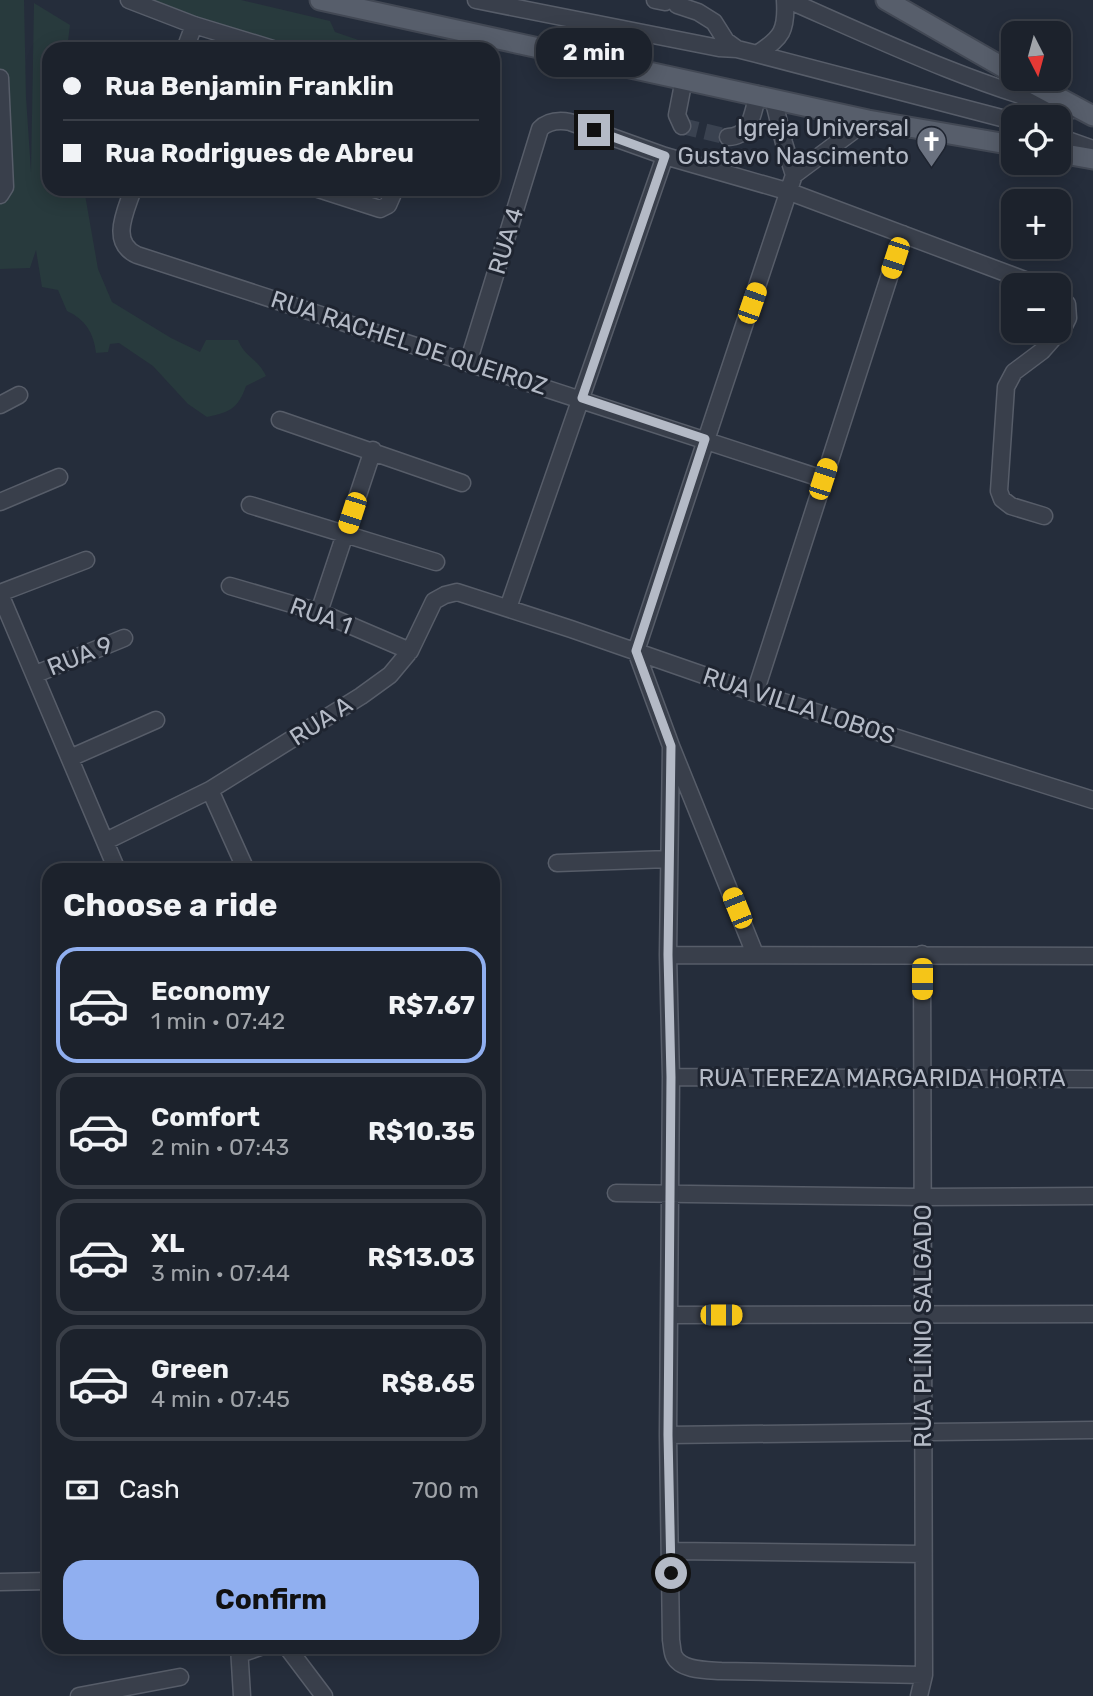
<!DOCTYPE html>
<html lang="en">
<head>
<meta charset="utf-8">
<style>
	:root { --surface:#1c222c; --page:#252a34; --text:#f1f3f6; --muted:#a0a4a9; --line:#3a3f48; --accent:#90aff0 }
	body { margin:0; font-family:Rubik,sans-serif; background:var(--page); color:var(--text); height:100vh; display:flex; flex-direction:column; font-size:26px; white-space:nowrap }
	* { box-sizing:border-box; margin:0 }
	p { font-size:23px; color:var(--muted) }
	.icon { flex:none; width:38px; height:38px; fill:none; stroke:currentColor; stroke-width:2; stroke-linecap:round; stroke-linejoin:round }
	.map { position:relative; flex:1; overflow:hidden }
	.sheet { position:absolute; left:42px; top:863px; width:458px; height:791px; display:flex; flex-direction:column; background:var(--surface); border-radius:21px; box-shadow:0 4px 18px #0003,0 0 0 2px var(--line) }
	.sheet>* { flex:none }
	.hud { position:absolute; left:42px; top:42px; width:458px; height:154px; border-radius:21px; box-shadow:0 4px 18px #0003,0 0 0 2px var(--line); display:grid; align-content:center; height:154px; padding:0 21px; background:var(--surface) }
	.needle { width:46px; rotate:174deg }
	.tools { position:absolute; left:1001px; top:21px; display:grid; gap:14px }
	.tools a { display:grid; place-items:center; width:70px; height:70px; border-radius:14px; background:var(--surface); box-shadow:0 4px 18px #0003,0 0 0 2px var(--line); font-size:35px }
	.end { position:absolute; width:32px; height:32px; margin:-16px; border:9px solid #b4bac6; background:#111; box-shadow:0 0 0 4px #111 }
	.from { border-radius:50% }
	.bubble { position:absolute; height:49px; border-radius:21px; background:var(--surface); box-shadow:0 4px 18px #0003,0 0 0 2px var(--line); font-size:23px; font-weight:700; line-height:49px; text-align:center }
	.car { position:absolute; width:21px; height:42px; margin:-21px -10px; border-radius:9px; box-shadow:0 0 5px 2px #0007; background:linear-gradient(#f5c518 24%,#345 0 40%,#f5c518 0 76%,#345 0 86%,#f5c518 0) }
	.hud b { display:flex; align-items:center; gap:24px; height:66px; font-size:26px }
	.hud b+b { border-top:2px solid var(--line) }
	.hud i { width:18px; height:18px; background:var(--text) }
	ul { padding:0; list-style:none }
	li { display:flex; align-items:center; gap:21px; height:116px; margin:0 14px 10px; padding:0 7px; border:4px solid var(--line); border-radius:21px }
	li div { flex:1 }
	li b { display:block; font-size:26px }
	li em { font-style:normal; font-weight:700 }
	li.selected { border-color:var(--accent) }
	li>.icon { width:63px; height:63px; stroke-width:1.5 }
	h2 { padding:0 21px; font-size:32px; line-height:84px }
	.pay { display:flex; align-items:center; gap:18px; height:77px; padding:0 21px; font-size:26px }
	.pay p { margin-inline-start:auto }
	.cta { display:flex; gap:14px; margin-top:auto; padding:14px 21px }
	.cta a { flex:1; height:80px; border-radius:21px; background:var(--accent); color:#111; font-size:28px; font-weight:700; line-height:80px; text-align:center }
	.map>svg:first-child { display:block }
</style>
</head>
<body>
<div class="map">
<svg width="1093" height="1696" viewBox="0 0 1093 1696">
	<rect width="100%" height="100%" fill="#252d3b"/>
	<!-- green -->
	<path fill="#283a3d" d="M0,0H24L26,97L31,172L34,3L70,25L67,49H49V189H84L98,269L112,302L171,338L200,352L206,340H238C246,359 258,358 266,376L246,386C238,409 230,412 207,417L188,404L153,366L119,343L110,344L108,352L96,353C94,333 85,319 67,311L58,290L42,287L36,250L30,268L0,269Z
		M129,0H241L330,21L335,32L379,47L376,49H283Z"/>
	<g fill="none" stroke-linecap="round" stroke-linejoin="round">
		<!-- minor-tunnel -->
		<path stroke="#3a4250" stroke-width="16" stroke-dasharray="16 8" stroke-linecap="butt" d="M682,126L728,137"/>
		<defs>
			<path id="minor" d="M129,0L194,25L273,49
				M476,0L719,48L737,49
				M655,0L665,2
				M788,0C881,41 973,85 1072,110
				M677,5L698,12L714,22L726,41L737,49L757,54C782,38 787,30 785,0
				M185,49L194,25
				M757,54L1013,121
				M0,78L5,187L0,195
				M773,98L784,143L794,175
				M682,126L677,115L684,79
				M728,137C752,136 752,114 758,94
				M1059,137L1093,149
				M794,175L868,120
				M133,189C126,211 109,242 137,255L823,479
				M318,189L380,209L388,205L395,189
				M468,363L540,129C548,121 559,120 570,122L665,156L790,192L1038,285
				M0,405L19,395
				M280,420L462,483
				M0,502L59,477
				M250,505L436,562
				M1044,516L1011,506L1002,499L999,491L1006,387L1014,372L1042,351L1064,326L1068,318L1067,304L1059,295
				M230,586L319,612L410,651
				M0,593L86,560
				M0,594L117,870
				M508,608L665,156
				M319,612L373,450
				M36,674L124,638
				M755,693L903,234
				M671,746L668,955L671,1077L668,1435L671,1640C672,1645 672,1652 674,1656C681,1671 708,1670 721,1671L924,1675
				M70,758L156,720
				M210,790L246,870
				M106,841L210,790L361,696L390,675L410,651L434,601L445,595L457,592L571,629L755,693L1093,800
				M557,863L669,859
				M755,954L671,746L636,651L794,175
				M668,955L1093,956
				M671,1077L1093,1079
				M616,1193L922,1197L1093,1196
				M671,1315L1093,1314
				M668,1435L1093,1430
				M671,1551L923,1554
				M0,1582L49,1581
				M239,1647L242,1696
				M287,1647L324,1696
				M240,1654L260,1647
				M79,1696L180,1677
				M919,1696L924,1675L922,954"/>
			<path id="major" d="M320,0L868,120L1013,145
				M886,0L1013,73
				M1024,79L1093,116
				M1059,153L1093,159"/>
		</defs>
		<!-- minor casing -->
		<use href="#minor" stroke="#575d69" stroke-width="19"/>
		<!-- major casing -->
		<use href="#major" stroke="#424854" stroke-width="23"/>
		<!-- minor -->
		<use href="#minor" stroke="#393f4b" stroke-width="16"/>
		<!-- major -->
		<use href="#major" stroke="#575e6b" stroke-width="19"/>
	</g>
	<g fill="none" stroke-linecap="round" stroke-linejoin="round">
		<!-- route -->
		<path stroke="#b4bac6" stroke-width="9" d="M594,130L665,156L582,398L705,439L636,651L671,746L668,955L671,1077L668,1435L671,1573"/>
	</g>
	<!-- icons -->
	<defs>
		<symbol id="church-pin" viewBox="-11 -11 22 30"><path d="M0 17L-7.5 6A9.5 9.5 0 1 1 7.5 6Z" fill="#6b7280" stroke="#1e2430"/><path d="M-1.2-6h2.4v3.5h3.3v2.4h-3.3V6h-2.4V-.1h-3.3v-2.4h3.3Z" fill="#fff"/></symbol>
	</defs>
	<g fill-rule="evenodd">
		<use href="#church-pin" x="914" y="124" width="35" height="47"/>
	</g>
	<g text-anchor="middle" stroke-width="6" stroke-linejoin="round" paint-order="stroke">
		<!-- poi labels -->
		<g font-size="24" fill="#b4bac6" stroke="#1e2430" text-anchor="end">
			<text x="909" y="136">Igreja Universal<tspan x="909" dy="28">Gustavo Nascimento</tspan></text>
		</g>
		<!-- street labels -->
		<g font-size="24" fill="#b4bac6" stroke="#1e2430">
			<text transform="translate(506 241) rotate(-73)" y="8">RUA 4</text>
			<text transform="translate(409 343) rotate(18)" y="8">RUA RACHEL DE QUEIROZ</text>
			<text transform="translate(321 616) rotate(20)" y="8">RUA 1</text>
			<text transform="translate(80 656) rotate(-22)" y="8">RUA 9</text>
			<text transform="translate(799 706) rotate(18)" y="8">RUA VILLA LOBOS</text>
			<text transform="translate(321 721) rotate(-33)" y="8">RUA A</text>
			<text x="882" y="1086">RUA TEREZA MARGARIDA HORTA</text>
			<text transform="translate(923 1326) rotate(-90)" y="8">RUA PLÍNIO SALGADO</text>
		</g>
	</g>
</svg>
<div class="tools">
<a><svg class="needle" viewBox="-14 -14 28 28"><path d="M0-13l5 13h-10z" fill="#e53935"/><path d="M0 13l5-13h-10z" fill="#a0a4a9"/></svg></a>
<a><svg class="icon" aria-label="locate" viewBox="0 0 24 24"><circle cx="12" cy="12" r="6"/><path d="M12 2v4M12 18v4M2 12h4M18 12h4"/></svg></a>
<a>+</a>
<a>−</a>
</div>
<i class="end from" style="left:671px;top:1573px"></i>
<i class="end" style="left:594px;top:130px"></i>
<div class="bubble" style="left:536px;top:28px;width:116px">2 min</div>
<i class="car" style="left:895px;top:258px;rotate:198deg"></i>
<i class="car" style="left:752px;top:303px;rotate:19deg"></i>
<i class="car" style="left:823px;top:479px;rotate:18deg"></i>
<i class="car" style="left:352px;top:513px;rotate:198deg"></i>
<i class="car" style="left:737px;top:908px;rotate:338deg"></i>
<i class="car" style="left:922px;top:979px;rotate:180deg"></i>
<i class="car" style="left:721px;top:1315px;rotate:90deg"></i>
<div class="hud">
<b><i class="from"></i>Rua Benjamin Franklin</b>
<b><i></i>Rua Rodrigues de Abreu</b>
</div>
<section class="sheet">
<h2>Choose a ride</h2>
<ul>
<li class="selected"><svg class="icon" aria-label="car" viewBox="0 0 24 24"><path d="M5 17H2v-5l4-1 3-4h7l3 4 3 1v5h-3M9 17h6M6 11h13"/><circle cx="7" cy="17" r="2"/><circle cx="17" cy="17" r="2"/></svg><div><b>Economy</b><p>1 min · 07:42</p></div><em>R$7.67</em></li>
<li><svg class="icon" aria-label="car" viewBox="0 0 24 24"><path d="M5 17H2v-5l4-1 3-4h7l3 4 3 1v5h-3M9 17h6M6 11h13"/><circle cx="7" cy="17" r="2"/><circle cx="17" cy="17" r="2"/></svg><div><b>Comfort</b><p>2 min · 07:43</p></div><em>R$10.35</em></li>
<li><svg class="icon" aria-label="car" viewBox="0 0 24 24"><path d="M5 17H2v-5l4-1 3-4h7l3 4 3 1v5h-3M9 17h6M6 11h13"/><circle cx="7" cy="17" r="2"/><circle cx="17" cy="17" r="2"/></svg><div><b>XL</b><p>3 min · 07:44</p></div><em>R$13.03</em></li>
<li><svg class="icon" aria-label="car" viewBox="0 0 24 24"><path d="M5 17H2v-5l4-1 3-4h7l3 4 3 1v5h-3M9 17h6M6 11h13"/><circle cx="7" cy="17" r="2"/><circle cx="17" cy="17" r="2"/></svg><div><b>Green</b><p>4 min · 07:45</p></div><em>R$8.65</em></li>
</ul>
<div class="pay"><svg class="icon" aria-label="cash" viewBox="0 0 24 24"><path d="M3 7h18v10H3z"/><circle cx="12" cy="12" r="2"/></svg>Cash<p>700 m</p></div>
<div class="cta"><a>Confirm</a></div>
</section>
</div>
</body>
</html>
